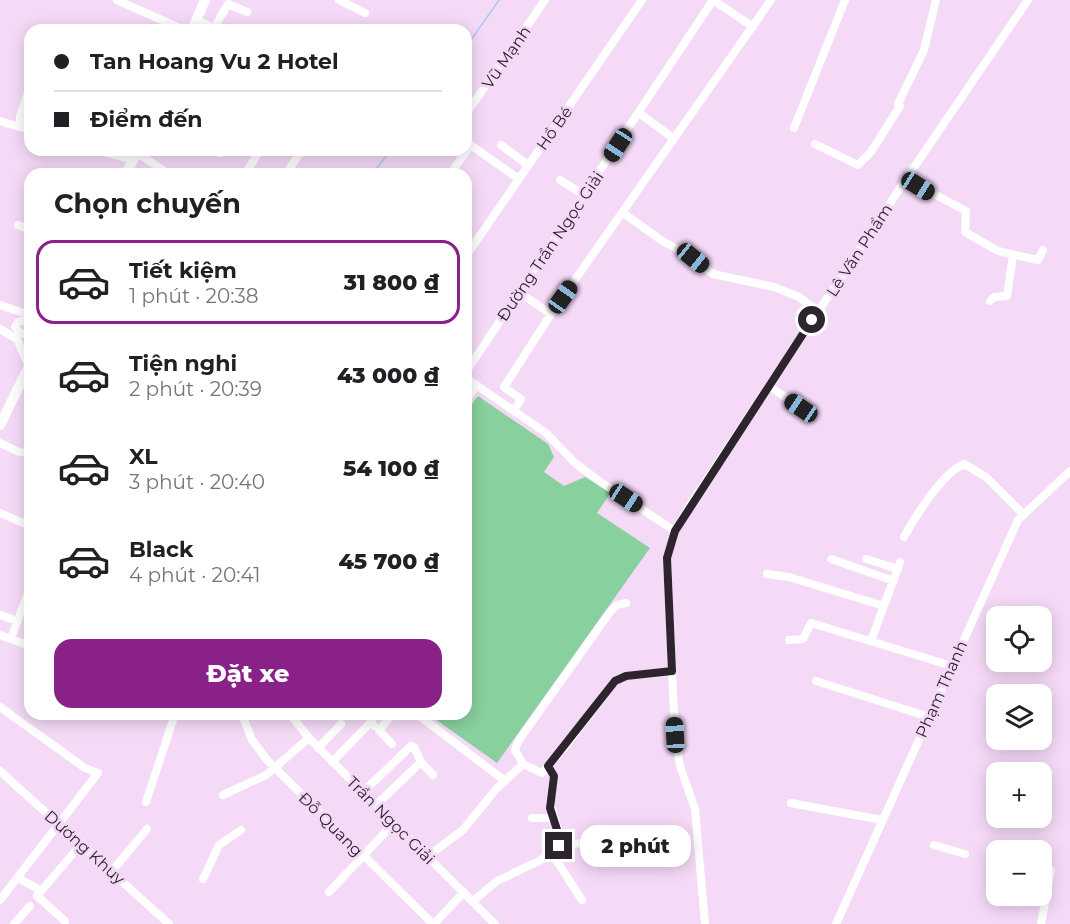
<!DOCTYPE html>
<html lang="vi">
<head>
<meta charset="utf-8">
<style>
	:root { --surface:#fff; --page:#f2f2f2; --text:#202124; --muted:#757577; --line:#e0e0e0; --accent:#892188 }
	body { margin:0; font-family:Montserrat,sans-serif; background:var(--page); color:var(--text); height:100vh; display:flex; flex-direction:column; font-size:22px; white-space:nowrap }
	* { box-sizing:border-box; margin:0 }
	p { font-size:20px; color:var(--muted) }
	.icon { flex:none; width:33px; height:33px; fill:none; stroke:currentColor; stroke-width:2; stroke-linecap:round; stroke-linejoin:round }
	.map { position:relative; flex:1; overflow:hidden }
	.details { position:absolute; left:24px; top:168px; width:448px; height:552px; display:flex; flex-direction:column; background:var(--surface); border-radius:18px; box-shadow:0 3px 15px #0003 }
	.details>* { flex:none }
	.banner { position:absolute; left:24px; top:24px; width:448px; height:132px; border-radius:18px; box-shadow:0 3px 15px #0003; display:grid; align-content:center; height:132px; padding:0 30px; background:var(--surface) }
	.tools { position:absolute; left:986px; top:606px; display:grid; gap:12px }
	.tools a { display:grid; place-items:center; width:66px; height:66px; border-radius:12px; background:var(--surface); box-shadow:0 3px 15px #0003; font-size:30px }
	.end { position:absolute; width:27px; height:27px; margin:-14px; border:8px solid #2d242e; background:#fff; box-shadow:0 0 0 3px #fff }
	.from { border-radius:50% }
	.bubble { position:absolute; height:42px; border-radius:18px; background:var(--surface); box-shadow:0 3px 15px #0003; font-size:20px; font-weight:800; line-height:42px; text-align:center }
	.car { position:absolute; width:18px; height:36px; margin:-18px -9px; border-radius:8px; box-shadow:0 0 4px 2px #0007; background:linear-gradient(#222 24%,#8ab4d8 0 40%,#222 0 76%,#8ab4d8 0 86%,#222 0) }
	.banner b { display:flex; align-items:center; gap:21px; height:57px; font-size:22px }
	.banner b+b { border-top:2px solid var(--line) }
	.banner i { width:15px; height:15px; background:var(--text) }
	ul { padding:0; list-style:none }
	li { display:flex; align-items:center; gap:18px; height:84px; margin:0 12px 9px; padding:0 18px; border:3px solid transparent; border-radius:18px }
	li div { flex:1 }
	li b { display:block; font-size:22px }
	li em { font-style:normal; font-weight:800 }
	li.active { border-color:var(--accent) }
	li>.icon { width:54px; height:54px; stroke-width:1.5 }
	h2 { padding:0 30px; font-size:27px; line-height:72px }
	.button { display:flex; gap:12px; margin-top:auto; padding:12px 30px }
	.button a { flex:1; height:69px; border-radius:18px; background:var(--accent); color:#fff; font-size:24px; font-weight:800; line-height:69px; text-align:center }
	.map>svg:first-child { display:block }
</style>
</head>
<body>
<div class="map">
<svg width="1070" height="924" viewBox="0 0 1070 924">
	<rect width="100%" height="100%" fill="#f5daf7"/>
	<!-- pitch -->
	<path fill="#88d09d" d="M478,396L548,444L554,457L544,472L564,486L585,477L611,492L597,513L650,548L497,763L428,714H466V412Z"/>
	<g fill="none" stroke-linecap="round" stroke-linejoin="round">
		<!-- stream -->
		<path stroke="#abc9f3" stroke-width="1.5" d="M466,47L499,0
			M372,174L391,150"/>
		<!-- minor -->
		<path stroke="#fff" stroke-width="8" d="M117,0L184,30
			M339,0L365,13
			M713,0L753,27
			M196,20L218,30
			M214,28L228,4L247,12
			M898,104L924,50L936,0
			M639,113L673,138
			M466,114L545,0
			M0,121L30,130
			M20,127V117L30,86
			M794,128L845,0
			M466,142L519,179
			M815,144L858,165L871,152L900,106
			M501,145L528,165
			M96,150L133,160
			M137,153L169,174
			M220,153L222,150
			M245,174L260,150
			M286,174L302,150
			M450,174L471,145
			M906,179L966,211L965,232L998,251L1038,260L1043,250
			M560,180L584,195
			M623,213L664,242L689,255L713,274L774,287L799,297L818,311
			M18,225L30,230
			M466,256L642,0
			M520,293L551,314
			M990,301L994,297L1007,296L1013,256
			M0,305L30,315
			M30,327L24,320L18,322L15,327L21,334L27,333L30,328
			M0,329L17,339L29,367
			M466,372L713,0
			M466,378L546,433L575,463L599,481L675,531
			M769,386L801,408
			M466,400L477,385
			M514,410L521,399L504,387L551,314L771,0
			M0,443L19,452L30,453
			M0,513L30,526
			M904,537C915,517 942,473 964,464L986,477L1024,515
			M831,559L894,581
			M866,559L898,569
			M767,574L789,577L884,606
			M626,603L617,605L610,612L519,740L515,750L523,764L542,773L564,748L615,681L626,676L672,671
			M0,615L18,621
			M0,635L30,646
			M11,639L30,587
			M789,640L803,639L811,623L952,666
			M871,641L900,562
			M816,681L929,717
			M0,707L85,768L98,773L0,900
			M242,714L252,740L267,760L433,924
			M290,714L309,738L495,924
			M367,714L374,726
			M417,714L505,781
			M392,744L379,730L393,714
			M318,748L341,724
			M332,762L371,722
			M421,762L433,775
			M548,766L554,776L550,803L563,845
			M0,771L169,924
			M363,792L411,746L414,747L421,762L376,805
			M223,795L266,775L309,738
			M146,802L175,714
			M791,803L882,820
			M532,818H553
			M934,845L965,854
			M551,852L582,900
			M428,856L463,830L496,789L523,764
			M1041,866L1051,870L1041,924
			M112,871L147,829
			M18,878L40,890
			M203,879L219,845L241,830
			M329,892L394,823
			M473,901L497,881L539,861L563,845L591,842L615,846
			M65,921L37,896L82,843
			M14,924L30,906
			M434,924L464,892
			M705,924L695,809L680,766L675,735L667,558L675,531L690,505L906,179L1028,0
			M836,924L1018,520L1070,471"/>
		<!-- major -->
		<path stroke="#fff" stroke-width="10" d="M192,30L205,0
			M126,174L138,150
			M0,425L30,364"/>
	</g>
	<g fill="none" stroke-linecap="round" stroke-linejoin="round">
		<!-- route -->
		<path stroke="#2d242e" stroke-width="8" d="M559,846L562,845L550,808L554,776L548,766L615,681L626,676L672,671L667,558L675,531L812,320"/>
	</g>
	<g text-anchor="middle" stroke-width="6" stroke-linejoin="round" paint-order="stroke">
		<!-- street labels -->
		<g font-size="16" fill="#2d242e" stroke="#f5daf7">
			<text transform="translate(506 57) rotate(-55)" y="6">Vũ Mạnh</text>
			<text transform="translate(554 128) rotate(-55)" y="6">Hồ Bé</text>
			<text transform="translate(550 246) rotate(-56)" y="6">Đường Trần Ngọc Giải</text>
			<text transform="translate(859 250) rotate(-57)" y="6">Lê Văn Phẩm</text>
			<text transform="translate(941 689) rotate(-66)" y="6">Phạm Thanh</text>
			<text transform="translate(391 820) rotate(45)" y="6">Trần Ngọc Giải</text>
			<text transform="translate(331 824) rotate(45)" y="6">Đỗ Quang</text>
			<text transform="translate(85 847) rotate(42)" y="6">Dương Khuy</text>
		</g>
	</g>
</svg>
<div class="tools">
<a><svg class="icon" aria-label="locate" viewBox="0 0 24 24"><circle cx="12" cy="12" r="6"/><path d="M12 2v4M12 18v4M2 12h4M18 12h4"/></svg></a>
<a><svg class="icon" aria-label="layers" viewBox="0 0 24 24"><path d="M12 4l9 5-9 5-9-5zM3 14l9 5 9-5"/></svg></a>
<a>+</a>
<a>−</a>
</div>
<i class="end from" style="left:812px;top:320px"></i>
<i class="end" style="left:559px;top:846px"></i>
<div class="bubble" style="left:580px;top:825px;width:111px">2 phút</div>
<i class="car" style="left:618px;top:145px;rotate:213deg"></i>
<i class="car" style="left:918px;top:186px;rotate:122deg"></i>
<i class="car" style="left:693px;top:258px;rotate:129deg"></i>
<i class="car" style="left:563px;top:297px;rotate:35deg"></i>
<i class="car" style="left:801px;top:408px;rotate:304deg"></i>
<i class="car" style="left:626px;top:498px;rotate:123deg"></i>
<i class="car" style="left:675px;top:735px;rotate:357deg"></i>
<div class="banner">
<b><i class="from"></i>Tan Hoang Vu 2 Hotel</b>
<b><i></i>Điểm đến</b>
</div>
<section class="details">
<h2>Chọn chuyến</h2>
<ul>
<li class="active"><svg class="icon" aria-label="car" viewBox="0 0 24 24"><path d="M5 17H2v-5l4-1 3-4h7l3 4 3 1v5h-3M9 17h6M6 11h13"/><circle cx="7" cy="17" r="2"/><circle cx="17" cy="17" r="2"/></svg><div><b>Tiết kiệm</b><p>1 phút · 20:38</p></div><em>31 800 ₫</em></li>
<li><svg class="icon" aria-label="car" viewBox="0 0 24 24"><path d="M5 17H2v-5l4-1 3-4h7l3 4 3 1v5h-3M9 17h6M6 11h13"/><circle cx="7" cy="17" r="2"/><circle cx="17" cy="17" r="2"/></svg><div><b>Tiện nghi</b><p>2 phút · 20:39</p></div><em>43 000 ₫</em></li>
<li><svg class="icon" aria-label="car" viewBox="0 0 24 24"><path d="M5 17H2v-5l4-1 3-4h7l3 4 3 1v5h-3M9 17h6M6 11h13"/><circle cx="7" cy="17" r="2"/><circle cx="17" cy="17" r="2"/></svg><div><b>XL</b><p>3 phút · 20:40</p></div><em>54 100 ₫</em></li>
<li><svg class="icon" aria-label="car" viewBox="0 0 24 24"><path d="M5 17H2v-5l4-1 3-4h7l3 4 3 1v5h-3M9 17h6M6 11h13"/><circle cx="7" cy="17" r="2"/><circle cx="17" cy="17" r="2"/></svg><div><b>Black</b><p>4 phút · 20:41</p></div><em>45 700 ₫</em></li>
</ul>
<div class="button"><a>Đặt xe</a></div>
</section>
</div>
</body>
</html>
